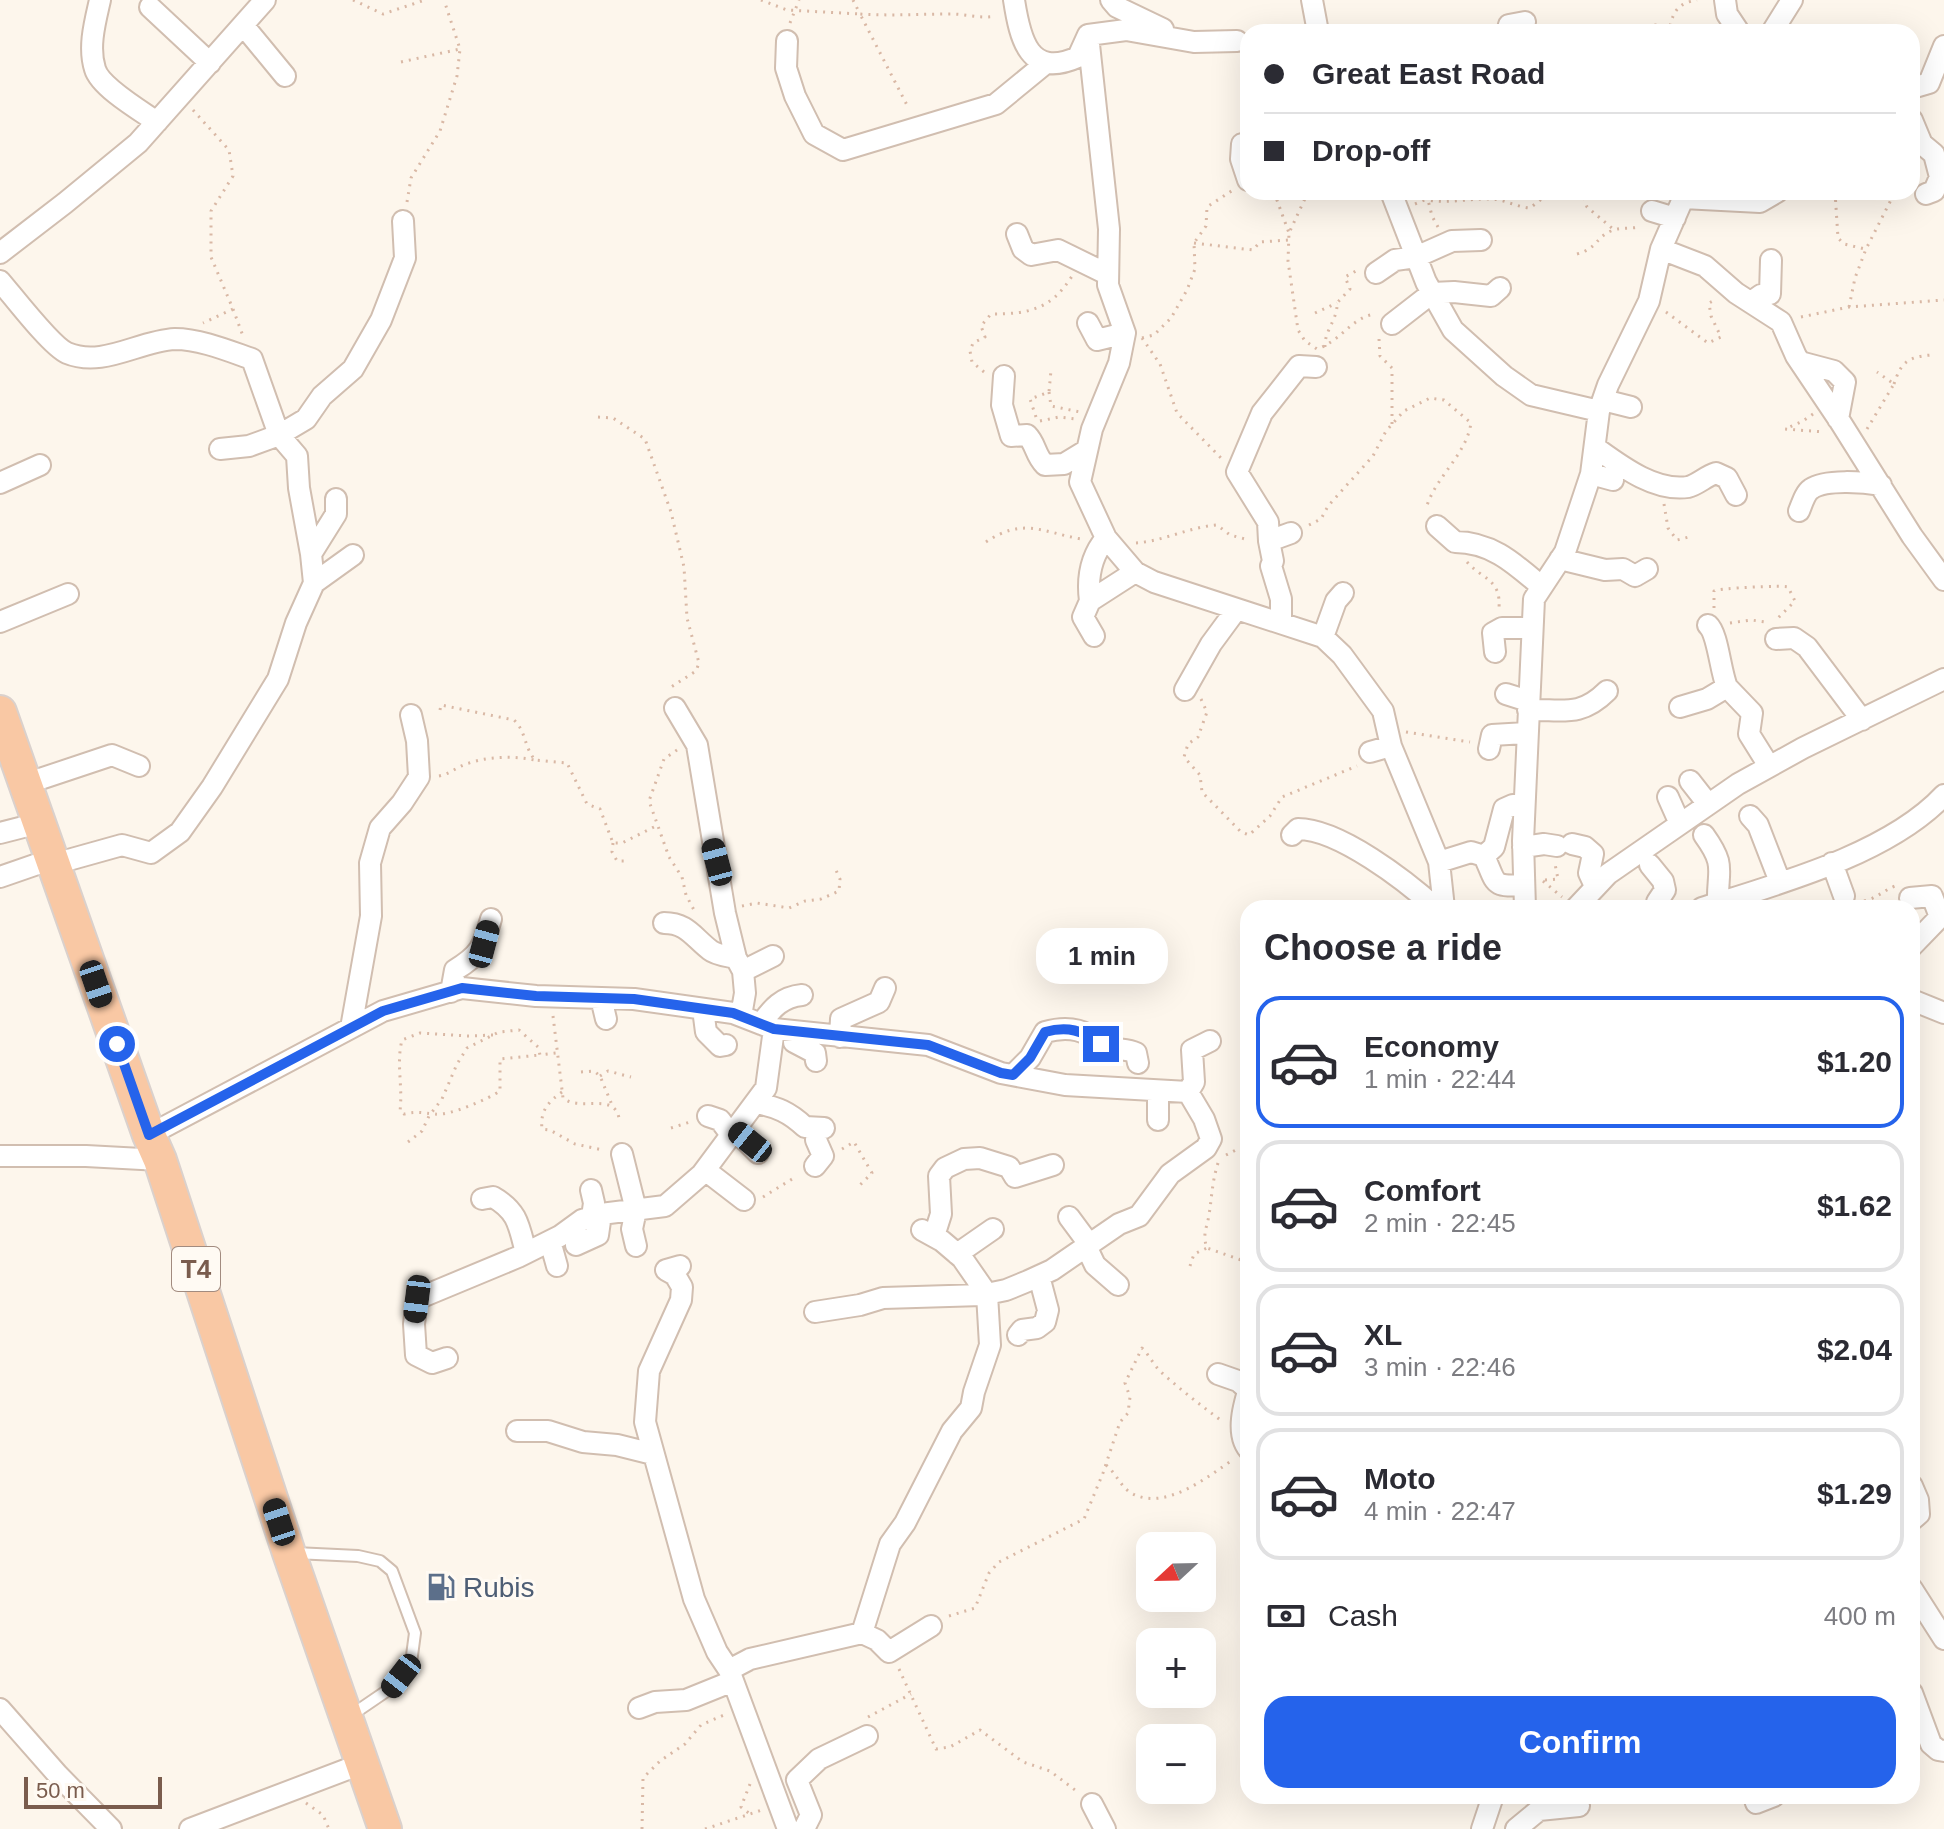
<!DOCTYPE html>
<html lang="en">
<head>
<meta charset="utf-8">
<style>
	:root { --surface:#fff; --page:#f7f7f7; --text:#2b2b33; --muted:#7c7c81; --line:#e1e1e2; --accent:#2563eb }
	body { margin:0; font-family:Helvetica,sans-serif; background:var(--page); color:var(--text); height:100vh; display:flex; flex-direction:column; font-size:30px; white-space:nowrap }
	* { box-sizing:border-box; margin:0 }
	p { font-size:26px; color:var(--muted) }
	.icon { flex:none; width:44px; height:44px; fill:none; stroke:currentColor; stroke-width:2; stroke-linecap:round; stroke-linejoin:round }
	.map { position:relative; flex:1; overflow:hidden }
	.details { position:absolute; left:1240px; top:900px; width:680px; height:904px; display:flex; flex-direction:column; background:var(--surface); border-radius:24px; box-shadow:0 8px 32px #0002 }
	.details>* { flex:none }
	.banner { position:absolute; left:1240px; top:24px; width:680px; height:176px; border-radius:24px; box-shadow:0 8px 32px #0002; display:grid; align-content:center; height:176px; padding:0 24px; background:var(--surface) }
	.needle { width:52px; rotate:248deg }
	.buttons { position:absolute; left:1136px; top:1532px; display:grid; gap:16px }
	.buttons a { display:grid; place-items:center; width:80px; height:80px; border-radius:16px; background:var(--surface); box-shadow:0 8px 32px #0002; font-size:40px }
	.scale { position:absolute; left:24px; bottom:20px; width:138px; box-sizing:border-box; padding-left:8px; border:4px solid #7a5c4d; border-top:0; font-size:22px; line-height:28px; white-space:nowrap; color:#7a5c4d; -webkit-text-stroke:6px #fffaf3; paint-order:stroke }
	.end { position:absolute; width:36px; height:36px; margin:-18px; border:10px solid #2563eb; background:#fff; box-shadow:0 0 0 4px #fff }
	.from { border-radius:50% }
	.bubble { position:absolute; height:56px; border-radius:24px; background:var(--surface); box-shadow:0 8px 32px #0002; font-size:26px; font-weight:700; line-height:56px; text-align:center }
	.car { position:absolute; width:24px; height:48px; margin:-24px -12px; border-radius:10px; box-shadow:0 0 6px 2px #0007; background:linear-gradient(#222 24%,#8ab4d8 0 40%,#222 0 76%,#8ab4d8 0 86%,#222 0) }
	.banner b { display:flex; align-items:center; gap:28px; height:76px; font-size:30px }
	.banner b+b { border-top:2px solid var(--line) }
	.banner i { width:20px; height:20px; background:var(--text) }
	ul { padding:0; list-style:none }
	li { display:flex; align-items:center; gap:24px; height:132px; margin:0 16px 12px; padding:0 8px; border:4px solid var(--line); border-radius:24px }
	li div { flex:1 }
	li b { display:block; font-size:30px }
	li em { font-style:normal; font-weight:700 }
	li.active { border-color:var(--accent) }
	li>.icon { width:72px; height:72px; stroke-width:1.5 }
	h2 { padding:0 24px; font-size:36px; line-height:96px }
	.pay { display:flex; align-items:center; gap:20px; height:88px; padding:0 24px; font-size:30px }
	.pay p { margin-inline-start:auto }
	.cta { display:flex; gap:16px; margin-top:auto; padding:16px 24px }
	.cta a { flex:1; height:92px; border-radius:24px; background:var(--accent); color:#fff; font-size:32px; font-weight:700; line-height:92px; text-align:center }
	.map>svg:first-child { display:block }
</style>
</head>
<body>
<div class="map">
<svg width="1944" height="1829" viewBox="0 0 1944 1829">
	<rect width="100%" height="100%" fill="#fdf6ec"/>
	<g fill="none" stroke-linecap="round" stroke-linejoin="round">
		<defs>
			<path id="service" d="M1248,1375C1240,1399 1227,1437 1248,1456
				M295,1553L358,1556L380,1561L392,1571L415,1633L411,1663L391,1688L350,1716"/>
			<path id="minor" d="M100,0C95,22 88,47 95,69C100,87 141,111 157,122
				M1014,0C1020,39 1029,79 1078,57L1088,35
				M1111,0L1117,7L1163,29
				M1312,0L1318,32
				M1725,0L1727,14L1739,32
				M150,7L210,63
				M243,25L285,76
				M1507,32L1509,25L1525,22
				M1772,32L1792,0
				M787,41L786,68L795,96L814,134L843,150L996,104L1046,63
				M1237,41L1194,42L1126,30L1088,35L1109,229L1108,285L1125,333L1119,363L1092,429L1080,482L1106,538L1135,572L1154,582L1323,637L1342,655L1383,711L1391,746L1439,862L1444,908
				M1912,88L1929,83L1944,46
				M1912,120L1922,144L1934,154L1940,177L1944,179
				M1248,143L1242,144L1241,159L1248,180
				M1391,192L1426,282L1453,330L1504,376L1531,395L1599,411
				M1926,194L1934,191L1940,177
				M1683,198L1760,202L1777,192
				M1652,211L1675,218
				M1017,234L1023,249L1031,255L1058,250L1107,274
				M1661,249L1705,266L1736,293L1781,322L1796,356L1841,423L1912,536L1944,580
				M0,253L65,203L138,143L265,0
				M1376,273L1395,260L1416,257L1452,241L1481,240
				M0,281C13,296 51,346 67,353C103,368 138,341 175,339C200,339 229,351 252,359L279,435L249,446L220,449
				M1751,302L1761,295L1770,294L1771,260
				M1088,323L1097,340L1125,333
				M1392,324L1432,293L1454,292L1491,296L1500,288
				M1800,362L1834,371L1845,382L1838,419
				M1004,376L1002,405L1011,436L1027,435C1036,444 1035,455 1045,465L1064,464L1087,450
				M1603,400L1631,407
				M1596,448C1621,466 1655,492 1688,487C1697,485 1706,476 1716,473L1727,478L1736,495
				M1591,474L1613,480
				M0,483L40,465
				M1799,511C1802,504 1805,493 1811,489C1825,479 1864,482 1881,485
				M1437,526L1455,542C1492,542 1515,564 1542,587
				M1269,541L1268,522L1237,472L1262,413L1299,366L1316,367
				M311,554L299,488L297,456L279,435L306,419L322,396L353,369L381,320L405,258L403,221
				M1560,559L1605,570L1623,569L1635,576L1647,569
				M314,583L353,555
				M1090,601C1087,579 1091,556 1106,538
				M0,622L68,594
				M1281,622V599L1271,566L1273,561L1269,541L1291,533
				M1708,625C1718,634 1720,670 1727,687
				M1094,636L1083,617L1090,601L1135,572
				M1323,637L1336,601L1343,593
				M1776,639L1794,638L1807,647L1862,720
				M1495,652L1493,633L1502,628H1532
				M1185,690L1211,644L1236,610
				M1506,694L1528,701
				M1680,707L1707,699L1727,687L1752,713L1749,734L1769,766
				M675,708L697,745L725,913L736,958L743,971
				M1528,710C1562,709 1580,718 1607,691
				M1489,749L1492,735L1527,733
				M1370,752L1391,746
				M1690,781L1708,804
				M25,784L112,755L139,766
				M1668,797L1680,824
				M1750,816L1758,825L1780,882
				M0,833L39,823
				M1292,835L1298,829C1339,829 1406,881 1436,908
				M1704,835C1727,867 1717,869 1718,903
				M1572,844L1585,847L1593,854L1589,873L1595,886
				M1523,847L1544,844L1557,846
				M1484,856L1494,847L1504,809L1513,805H1524
				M1439,862L1471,852L1484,856C1497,884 1491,887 1524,885
				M1832,863L1844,896
				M54,864L122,845L151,853L180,832L212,787L278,679L296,623L314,583L311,554L336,514V499
				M1650,865L1663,881L1665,890L1657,902V908
				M0,877L52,859
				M1910,898L1932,896L1940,917L1912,946
				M1525,908L1523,841L1534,599L1565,552L1591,474L1599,411L1608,385L1649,301L1661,249L1686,192
				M1576,908L1608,874L1738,784L1803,748L1944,679
				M1702,908C1778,884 1889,854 1944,795
				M664,923C687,923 693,937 710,950C716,955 728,956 736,958
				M451,992L455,970C480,955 483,947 491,919
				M601,998L606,1019
				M1912,1000L1944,1013
				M703,1009L706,1032L720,1046L726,1045
				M741,1016L745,993L743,971L773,956
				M761,1024C772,1008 782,997 802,995
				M351,1028L371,916L370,863L380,828L402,803L419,777L417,741L411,715
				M794,1032V1042L815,1053L816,1061
				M840,1037L841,1019L879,1002L885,988
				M1013,1075L1030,1058L1045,1032C1059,1028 1075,1027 1089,1035C1097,1040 1102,1045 1111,1048C1120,1050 1128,1049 1136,1053L1138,1063
				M1188,1092L1194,1082L1192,1050L1210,1041
				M756,1103C777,1107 789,1112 805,1127L824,1128
				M708,1116L720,1120L732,1136
				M1158,1120V1091
				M736,1131L758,1153
				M149,1135L383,1011L462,988L536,996L634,999L733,1013L774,1029L928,1045L1001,1073L1065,1085L1188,1092L1204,1119L1211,1139L1206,1148L1170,1174L1139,1216L1119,1224L1052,1270L1028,1281L1006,1290L982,1295L883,1298L860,1305L815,1312
				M622,1154L636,1210L632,1229L636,1246
				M0,1156H86L160,1160
				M815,1166L823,1156L816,1140L818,1128
				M705,1170L744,1200
				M591,1190L594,1203L592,1217
				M482,1199L493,1197C518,1211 519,1226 526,1253
				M1069,1217L1089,1244
				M934,1236L941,1214L939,1176L945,1168L964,1159L980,1158L1009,1167L1015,1177L1053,1165
				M550,1241L557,1266
				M576,1245L598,1235L601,1214
				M1086,1246L1095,1265L1118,1285
				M957,1254L993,1229
				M680,1266L666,1270L675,1275L682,1287L681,1300L649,1371L645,1422L694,1599L717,1652L729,1670L788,1829
				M1018,1335L1022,1330L1037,1328L1045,1322L1048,1310L1039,1276
				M447,1358L432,1363L416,1355L414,1324L417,1299L518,1257L560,1236L582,1220L601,1214L665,1206L702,1174L766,1088L774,1029
				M1218,1374L1238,1381L1245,1387
				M517,1431H548L583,1442L617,1445L653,1454
				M1912,1486L1918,1500L1919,1514L1912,1520
				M1912,1589L1944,1639
				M862,1633L890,1544L905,1523L952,1431L971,1408L974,1392L990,1345L987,1294L962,1258L942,1241L922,1230
				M729,1670L750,1659L862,1633L877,1640L889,1652L931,1626
				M1912,1693L1931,1744L1938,1750L1944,1751
				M639,1708L655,1702L686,1700L733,1681
				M0,1709L58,1775L111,1829
				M1754,1796L1756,1803L1774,1796
				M1092,1804L1105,1829
				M190,1829L361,1764
				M804,1829L811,1815L797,1780L819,1759L867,1736
				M1482,1829L1493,1796
				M1516,1829L1539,1810L1579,1806"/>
			<path id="trunk" d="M0,712L149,1135L160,1160L289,1553L385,1829"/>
		</defs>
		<!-- service casing -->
		<use href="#service" stroke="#d1beb0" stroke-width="14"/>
		<!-- minor casing -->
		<use href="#minor" stroke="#d1beb0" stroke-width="24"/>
		<!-- trunk casing -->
		<use href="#trunk" stroke="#dad1cd" stroke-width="36"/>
		<!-- path -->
		<path stroke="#d9b8a5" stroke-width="3" stroke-dasharray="2 6" stroke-linecap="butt" d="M353,0L383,14L425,0
			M761,0L787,10L860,14L909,109
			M853,0L860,14C891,16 920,14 951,14C966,14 981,19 996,16
			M790,23L799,0
			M1650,32L1655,25L1670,26C1674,9 1680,3 1697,0
			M401,62L460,49L444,0
			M193,110L229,150L233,176L211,211V257L233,309L203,323
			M1274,192L1289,233
			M1308,192L1289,233L1288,261L1298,330L1305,341L1317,349C1341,341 1352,317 1375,314
			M1579,192L1583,195L1587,207L1613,229
			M1835,192L1838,238L1844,244L1865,249
			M407,202L411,178L440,131L457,76L460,49
			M1415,204L1444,192
			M1438,227L1432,216L1428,200C1448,204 1471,198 1493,199C1505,200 1517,207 1530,208L1543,198L1559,192
			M1194,243L1253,250L1260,242L1288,240
			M1577,254C1598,248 1595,238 1611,231C1619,227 1630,229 1639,227
			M1849,307L1855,278L1866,249L1895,192
			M233,309L243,336
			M1666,312L1708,343L1721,337L1711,316L1709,303L1713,301
			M1315,313L1337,303
			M1801,317L1849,307L1944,300
			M1142,338L1154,335L1171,318L1187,290L1195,269L1194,243L1206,226L1207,207L1233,190
			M1142,338L1160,364L1177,413L1222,459
			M1379,339L1380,356L1392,368V425
			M1325,347C1324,331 1338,319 1337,303L1350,289L1345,277L1356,271
			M984,372L972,362L970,351L973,343L985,337L981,326L991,314C1028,314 1051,310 1072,276
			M1894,384C1901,362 1908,357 1931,355
			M1049,392L1051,406L1080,412
			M1813,414L1803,421L1785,429L1824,432
			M598,417L613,418L645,439L671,512L684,567L687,618L699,663L696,671L668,689
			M1036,417L1030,399L1049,392L1051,370
			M1040,421L1059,417L1076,419
			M1867,429L1894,384L1877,372
			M1664,504L1668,528L1677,540L1693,536
			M1309,525L1321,519L1328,506L1373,456L1386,431L1404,411L1430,398L1444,400L1471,423C1466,456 1434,478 1426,509
			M986,542C1023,517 1042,532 1081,539
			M1136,543C1164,541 1189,527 1217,525L1230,535L1249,540
			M1467,562C1483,580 1501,579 1499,608
			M1714,608V591C1719,588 1784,585 1788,587L1795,601L1778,618
			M1730,623L1751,620L1766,622
			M1201,699L1207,712L1198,737L1188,744L1184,757L1200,775L1202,792L1241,832L1249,835L1270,816L1282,797L1357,766
			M440,710L441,705L514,720C526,731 524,747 535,760L567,763L587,804L600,809L613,843H622L658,825
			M1406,732L1470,742
			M677,750L664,759L649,801L669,857L682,877L686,895L694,910
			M439,776C450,774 458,766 469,763C491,756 513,756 535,760
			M613,843L612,852L617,861H624
			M1545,880L1558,879L1555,864
			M1543,881L1562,897
			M1864,901C1877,898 1883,891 1895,886
			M742,906L757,903L789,908L805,901L821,899L839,891L840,879L835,868
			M553,1016L563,1098C579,1112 614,1092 619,1118
			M493,1035L468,1036L420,1033L402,1040C396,1064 403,1086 400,1111L404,1114C417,1111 423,1113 435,1114C450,1116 488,1099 500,1091V1059L540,1055
			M581,1072L594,1071L600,1076L612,1105
			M600,1076L608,1071L631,1077
			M562,1092C548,1102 540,1111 542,1129L550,1130L575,1144L603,1150
			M671,1128L690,1122
			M408,1142L422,1131L429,1116L442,1099L457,1064L467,1048L499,1032L519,1030L538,1047L540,1055L556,1053
			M842,1149L854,1142L872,1173L857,1188
			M1226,1155L1236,1150L1248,1152
			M1218,1163C1212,1182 1212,1196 1209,1215C1207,1228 1202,1234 1207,1248L1244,1261L1248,1280
			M763,1197L797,1176
			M1190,1266L1194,1254L1207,1248
			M1106,1465C1116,1473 1120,1486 1131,1493C1165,1512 1207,1477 1234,1459
			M949,1616L975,1608L989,1573L999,1562L1084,1519L1103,1473L1120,1422L1128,1413L1130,1397L1125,1383L1142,1348C1150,1356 1154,1366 1162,1373C1182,1391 1202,1406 1223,1422
			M899,1669L936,1749L950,1747L980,1730L1023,1762L1050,1771L1079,1793
			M868,1717L911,1694
			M750,1784L741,1807L750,1814
			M306,1803L323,1815L329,1829
			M642,1829L643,1778L660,1761L685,1744L701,1725L724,1715
			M705,1829L762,1810"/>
		<!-- service -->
		<use href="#service" stroke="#fff" stroke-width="10"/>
		<!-- minor -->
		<use href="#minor" stroke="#fff" stroke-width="20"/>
		<!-- trunk -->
		<use href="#trunk" stroke="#f9c8a4" stroke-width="32"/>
	</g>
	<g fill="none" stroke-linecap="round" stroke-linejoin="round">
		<!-- route -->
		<path stroke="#2563eb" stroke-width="10" d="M117,1044L149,1135L383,1011L462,988L536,996L634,999L733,1013L774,1029L928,1045L1001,1073L1013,1075L1030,1058L1045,1032C1067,1026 1083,1030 1101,1044"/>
	</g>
	<!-- icons -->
	<defs>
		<symbol id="fuel-bare" viewBox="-9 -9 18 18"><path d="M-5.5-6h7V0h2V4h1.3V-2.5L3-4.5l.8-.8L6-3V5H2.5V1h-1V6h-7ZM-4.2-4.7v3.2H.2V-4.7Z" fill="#5c6f8a" stroke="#fffaf3" stroke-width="2.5" paint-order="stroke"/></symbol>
	</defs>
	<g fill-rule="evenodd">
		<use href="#fuel-bare" x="421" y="1567" width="40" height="40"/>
	</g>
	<g text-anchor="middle" stroke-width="6" stroke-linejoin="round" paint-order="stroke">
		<!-- shield labels -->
		<rect fill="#fffaf3" stroke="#a28b7f" stroke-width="2" x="172" y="1247" width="48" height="44" rx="6"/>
		<g font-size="26" font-weight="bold" fill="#7a5c4d">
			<text x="196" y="1278">T4</text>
		</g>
		<!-- service labels -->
		<g font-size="28" fill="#4e5e75" stroke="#fffaf3" text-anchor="start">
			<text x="463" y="1597">Rubis</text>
		</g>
	</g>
</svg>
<div class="buttons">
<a><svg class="needle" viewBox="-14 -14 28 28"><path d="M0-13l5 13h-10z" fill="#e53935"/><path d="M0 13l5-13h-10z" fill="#7c7c81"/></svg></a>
<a>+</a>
<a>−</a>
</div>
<div class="scale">50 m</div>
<i class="end from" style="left:117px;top:1044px"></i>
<i class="end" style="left:1101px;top:1044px"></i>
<div class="bubble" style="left:1036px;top:928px;width:132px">1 min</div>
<i class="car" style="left:717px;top:862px;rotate:345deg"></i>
<i class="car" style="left:484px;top:944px;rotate:15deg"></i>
<i class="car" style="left:96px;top:984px;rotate:161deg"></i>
<i class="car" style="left:750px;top:1142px;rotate:309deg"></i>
<i class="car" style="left:417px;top:1299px;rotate:187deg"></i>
<i class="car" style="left:279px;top:1522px;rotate:342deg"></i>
<i class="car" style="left:401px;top:1676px;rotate:218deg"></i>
<div class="banner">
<b><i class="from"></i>Great East Road</b>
<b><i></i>Drop-off</b>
</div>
<section class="details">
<h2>Choose a ride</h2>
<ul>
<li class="active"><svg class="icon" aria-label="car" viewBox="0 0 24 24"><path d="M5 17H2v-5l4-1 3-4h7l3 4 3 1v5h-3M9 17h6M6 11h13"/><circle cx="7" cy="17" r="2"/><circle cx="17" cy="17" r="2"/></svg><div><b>Economy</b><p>1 min · 22:44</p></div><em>$1.20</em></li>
<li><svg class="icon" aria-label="car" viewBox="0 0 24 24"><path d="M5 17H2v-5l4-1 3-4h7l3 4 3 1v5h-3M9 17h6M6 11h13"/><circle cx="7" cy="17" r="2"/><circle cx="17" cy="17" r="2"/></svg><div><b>Comfort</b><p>2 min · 22:45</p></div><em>$1.62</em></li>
<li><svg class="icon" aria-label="car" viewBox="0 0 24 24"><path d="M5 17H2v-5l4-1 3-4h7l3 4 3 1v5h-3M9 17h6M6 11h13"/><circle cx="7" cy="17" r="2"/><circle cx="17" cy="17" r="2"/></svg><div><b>XL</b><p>3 min · 22:46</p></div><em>$2.04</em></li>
<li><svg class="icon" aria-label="car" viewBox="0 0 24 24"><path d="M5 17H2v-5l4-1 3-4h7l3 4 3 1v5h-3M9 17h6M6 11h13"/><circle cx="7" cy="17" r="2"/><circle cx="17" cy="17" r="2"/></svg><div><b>Moto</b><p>4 min · 22:47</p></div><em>$1.29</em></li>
</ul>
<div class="pay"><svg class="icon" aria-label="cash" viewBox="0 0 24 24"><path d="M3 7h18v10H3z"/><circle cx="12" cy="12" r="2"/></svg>Cash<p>400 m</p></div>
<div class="cta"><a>Confirm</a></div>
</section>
</div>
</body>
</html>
